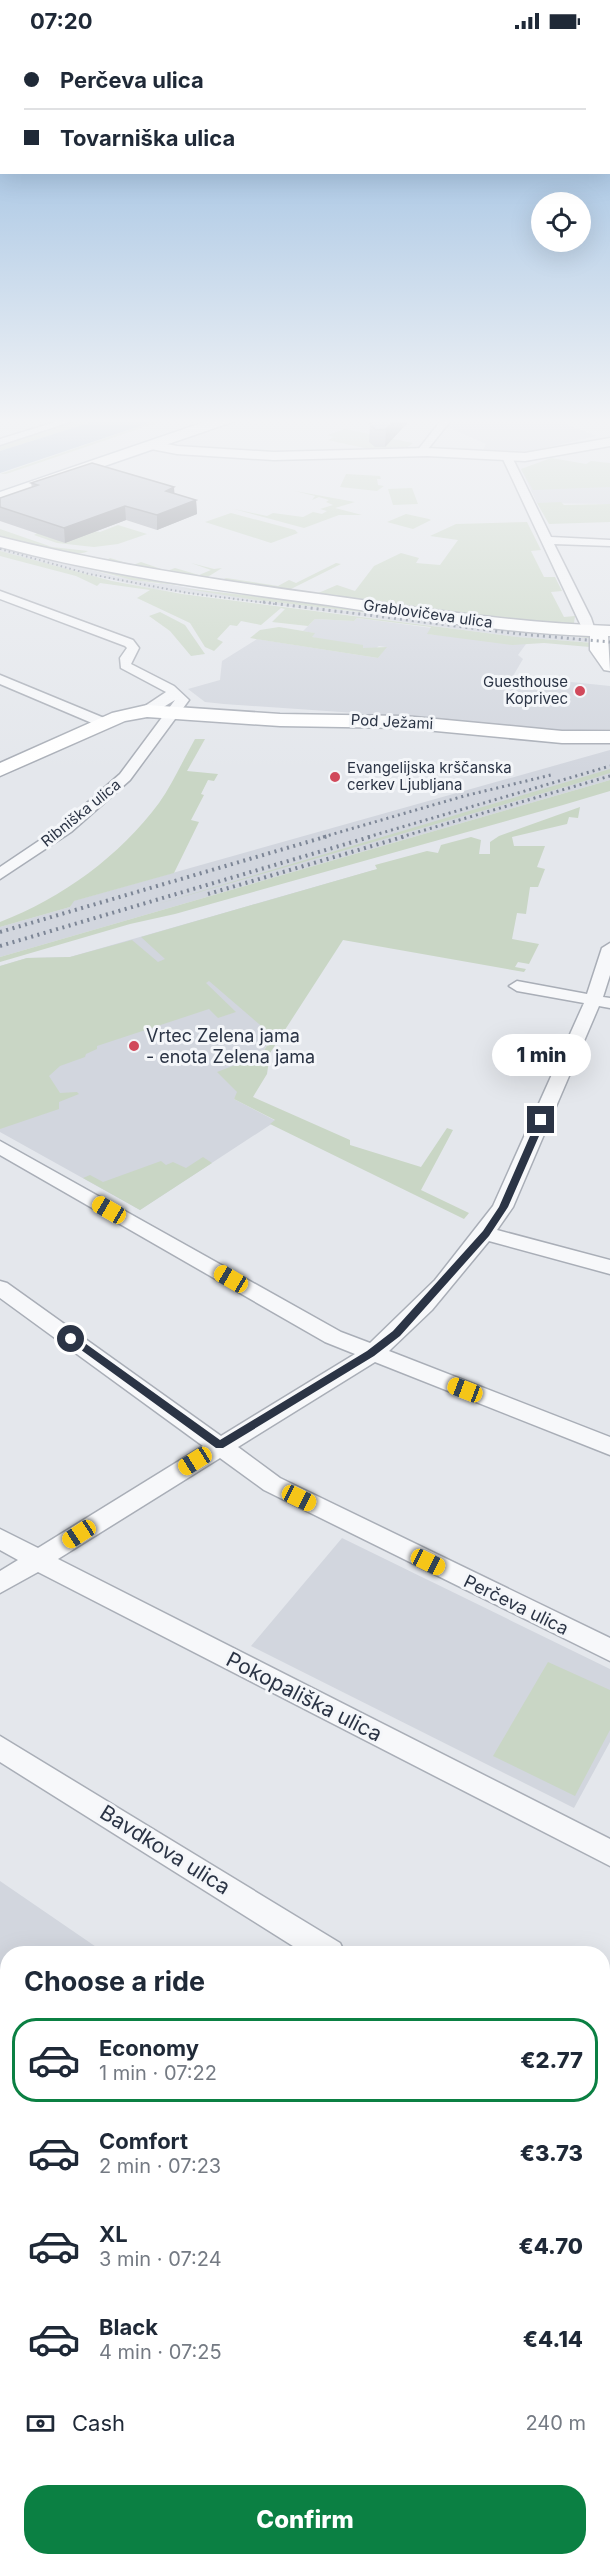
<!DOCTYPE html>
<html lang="en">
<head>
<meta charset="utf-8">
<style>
	:root { --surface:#fff; --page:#f6f6f7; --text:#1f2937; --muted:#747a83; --line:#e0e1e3; --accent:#0b8043 }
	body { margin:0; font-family:Inter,sans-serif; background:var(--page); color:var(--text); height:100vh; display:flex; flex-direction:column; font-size:22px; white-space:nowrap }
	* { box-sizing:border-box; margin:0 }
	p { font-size:20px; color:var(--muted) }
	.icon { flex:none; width:33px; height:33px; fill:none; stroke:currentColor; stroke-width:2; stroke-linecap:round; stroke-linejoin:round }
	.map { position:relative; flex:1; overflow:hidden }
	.panel { position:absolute; left:0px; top:1904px; width:610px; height:620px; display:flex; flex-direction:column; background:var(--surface); border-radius:24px 24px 0 0; box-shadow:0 6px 24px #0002 }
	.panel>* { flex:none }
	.banner { position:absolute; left:0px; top:0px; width:610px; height:132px; box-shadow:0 6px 24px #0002; display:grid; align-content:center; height:132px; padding:0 24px; background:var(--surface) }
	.controls { position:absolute; left:531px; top:150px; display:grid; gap:12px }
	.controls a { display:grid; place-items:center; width:60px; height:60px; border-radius:50%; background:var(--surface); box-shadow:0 6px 24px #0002; font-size:30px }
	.end { position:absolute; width:27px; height:27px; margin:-14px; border:8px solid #2b3445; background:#fff; box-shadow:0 0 0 3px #fff }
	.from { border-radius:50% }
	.bubble { position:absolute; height:42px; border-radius:21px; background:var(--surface); box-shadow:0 6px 24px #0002; font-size:20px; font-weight:800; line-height:42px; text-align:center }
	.car { position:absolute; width:18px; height:36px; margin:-18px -9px; border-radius:8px; box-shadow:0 0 4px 2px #0007; background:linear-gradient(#f5c518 24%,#345 0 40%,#f5c518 0 76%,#345 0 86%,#f5c518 0) }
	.banner b { display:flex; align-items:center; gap:21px; height:57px; font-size:22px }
	.banner b+b { border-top:2px solid var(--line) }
	.banner i { width:15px; height:15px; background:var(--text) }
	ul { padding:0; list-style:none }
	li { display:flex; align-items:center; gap:18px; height:84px; margin:0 12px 9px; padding:0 12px; border:3px solid transparent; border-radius:24px }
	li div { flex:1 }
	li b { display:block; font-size:22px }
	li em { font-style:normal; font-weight:800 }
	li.on { border-color:var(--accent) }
	li>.icon { width:54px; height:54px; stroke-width:1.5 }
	h2 { padding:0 24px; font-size:27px; line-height:72px }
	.pay { display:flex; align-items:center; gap:15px; height:66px; padding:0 24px; font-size:22px }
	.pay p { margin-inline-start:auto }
	.cta { display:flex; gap:12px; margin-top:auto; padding:12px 24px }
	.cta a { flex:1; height:69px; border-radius:24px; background:var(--accent); color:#fff; font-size:24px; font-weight:800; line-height:69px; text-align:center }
	.status { display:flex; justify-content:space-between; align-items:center; height:42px; padding:0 30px; background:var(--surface); direction:ltr }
	.status svg { height:16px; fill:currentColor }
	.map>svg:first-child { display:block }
</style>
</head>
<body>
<div class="status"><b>07:20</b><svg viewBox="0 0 49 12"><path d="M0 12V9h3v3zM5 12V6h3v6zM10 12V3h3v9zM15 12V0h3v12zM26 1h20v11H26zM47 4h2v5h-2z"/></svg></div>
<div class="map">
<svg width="610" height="2522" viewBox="0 0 610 2522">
	<rect width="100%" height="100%" fill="#e4e7ec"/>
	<!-- built -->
	<path fill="#d2d6de" d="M456,376H552L596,394L540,407L543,409L483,408L486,402L448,385Z
		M610,421V462L537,461L521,427L600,425Z
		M2,504L114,534L158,542L161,541L256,558L538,592L610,598V602L517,595L154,547L46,523L0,509Z
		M357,576L432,586L428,592L526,602L518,613L523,617L513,634L610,644V687L550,689L414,675L224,662L205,660L188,647L220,638L222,619L257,597L378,616L386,605L379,604L375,607L362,606L311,595L314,591L303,589L315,577L354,579Z
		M610,708V738L0,915V885L70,865L73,859Z
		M374,828L234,1057L276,1079L140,1168L0,1090V924L27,916L70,915Z
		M342,1496L610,1627V1700L574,1766L251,1604Z
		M0,1839L105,1911H8V2516H603V2250L610,2255V2522H0Z"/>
	<!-- green -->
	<path fill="#c9d6c5" d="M87,376H104L0,409V404Z
		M164,376H171L6,432H0Z
		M345,387L413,401C398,417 348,402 328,398L334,395L327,393Z
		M551,416L586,422L591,419L610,421V445L533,448L521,427Z
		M346,432L380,434L381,437H377L378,443L384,444L377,449L340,445Z
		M412,446L418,462L393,463L388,447Z
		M295,449L355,460L335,466L362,473H339L304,486L234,467L267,474L273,471L303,475L313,470L322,472L327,469L320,467L333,463L326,460L329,458L319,455L312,458L315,454Z
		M561,460L564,463L610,462V480L549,482L537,461Z
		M231,471L295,488L298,491L271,501L205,480Z
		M406,472L429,477L431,478L413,487L387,480Z
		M527,480L541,508L531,509L544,535H555L562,549L551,550L564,575L575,574L574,581H547L472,573L316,552L337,543L355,549L374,524L401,511L419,516L416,521L440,523L458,498L430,494L456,482Z
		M53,482L100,490L118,483L147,492L118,502L94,505L57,501L34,493Z
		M0,487L52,505L88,509C72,518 18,500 0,495Z
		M6,505L86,526L212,547L132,538Z
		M0,509L112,539L182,552L518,595L594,601L590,605L544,601L512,603L427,592L431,585L357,576L354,579L315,577L308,584L272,580L285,567L281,566L261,583L241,579L237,584L230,583L217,597L223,600L214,609L205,605L190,581L137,556L150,548L100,541L97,544L76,534L0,514Z
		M110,516L133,523L141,520L167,529L175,526L199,533L211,528L191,521L214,527L222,526L206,536L105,519Z
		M336,521L341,522L287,549L221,538L226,536L278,544L289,538L296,541Z
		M181,546L588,591L597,597L255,558Z
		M160,570L185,583L205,612L191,614L170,589L149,574Z
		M279,585L315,591L312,595L363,603V606L387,605L378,616L250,596L260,588Z
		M195,697H205L187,729L218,732L214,739L208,738L201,752L204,753L191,778L199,780L174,831L74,859L70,865L0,885V880C62,856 120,814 159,761C173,741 183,718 195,697Z
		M610,727V731L575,742L151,864Z
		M610,738V749L563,763L175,872L130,882L0,920V915Z
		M580,765L578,776L569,775L567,782L512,795L514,804H545L537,825L545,827L538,845H530L526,872L517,871L512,897L539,902L529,922L518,920L515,925L526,927L524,930L343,898L270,1011L267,1032L253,1055L350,1098V1103L421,1125L447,1086L453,1088L421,1148L469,1171L464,1177L270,1082L275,1078L234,1057L237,1050L217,1030L261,1013L273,994L209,939L206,941L236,970L218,976L209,967L97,1004V1007L86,1012L85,1015L60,1024L49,1034L60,1051L77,1050L79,1052L59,1060V1067L0,1087V924L27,916L70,915L132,898L158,920L165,917L141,895L377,827L375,823L427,809L438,811L441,803L471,795L481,798L479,812H490V800L499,794Z
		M203,1115L212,1121L140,1168L83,1136L90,1133L103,1140L161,1119L166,1123L173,1120L186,1126Z
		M548,1620L610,1648V1688L575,1754L493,1714Z"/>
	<!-- water -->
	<path fill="#9fb4cc" d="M104,376H164L0,431V409Z"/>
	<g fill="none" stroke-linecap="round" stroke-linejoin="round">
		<defs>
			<path id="street" d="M68,376H82L0,403V397Z
				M443,376H453L423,413H417V409Z
				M504,413L512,415L551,495L610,498V504L554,502L591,576L595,588L593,591L583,588L502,415Z
				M0,549L133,598L139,606L131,622L174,644L189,658L130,738L71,790L0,837V825L61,784L120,732L175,658L152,672H142V666L166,650L121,626L120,616L127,606L125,604L0,557Z
				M0,633L109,678L111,681L104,685L99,684L0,642Z
				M610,901V933L603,955L610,956V966L599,964L513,1165L497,1188L610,1218V1232L489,1199L432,1268L389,1309L610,1395V1413L375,1320L238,1405L280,1436L610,1596V1619L264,1448L220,1416L58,1517L610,1797V1824L38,1530L0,1551V1529L18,1518L0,1508V1487L38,1506L203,1404L0,1256V1239L7,1241L221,1394L355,1312L325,1300L0,1113V1099L341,1290L370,1301L435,1238L493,1164L584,961L517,949L509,944L517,939L587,952L602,906Z
				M0,1694L340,1901L345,1911H304L0,1720Z
				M603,2064L610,2067V2101L603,2098Z"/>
			<path id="secondary" d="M610,396V404L525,419L427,414L274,418L177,412L146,406L144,403L151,399L177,404L274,410L427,406L525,411Z
				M0,495C108,522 216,538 326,553C421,566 514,581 610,584V594H608L610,629L604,628L590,608V594C502,591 415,576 328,563C217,548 108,534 0,505Z
				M147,663L280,672L404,674L562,689H610V701H562L404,686L280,684L147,675L125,679L0,734V721L112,671Z"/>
			<path id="primary" d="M216,376H237L235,379L0,460V450Z"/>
		</defs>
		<!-- street casing -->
		<use href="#street" stroke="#a9aeb7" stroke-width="3"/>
		<!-- secondary casing -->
		<use href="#secondary" stroke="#a9aeb7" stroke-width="3"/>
		<!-- primary casing -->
		<use href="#primary" stroke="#a3abb8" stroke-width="3"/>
		<!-- street -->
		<use href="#street" fill="#f7f8fa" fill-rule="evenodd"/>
		<!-- secondary -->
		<use href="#secondary" fill="#fff" fill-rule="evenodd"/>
		<!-- primary -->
		<use href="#primary" fill="#fff" fill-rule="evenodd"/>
		<!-- rail-far2 -->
		<path stroke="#7d8696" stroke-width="2" stroke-dasharray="1.5 3" stroke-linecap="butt" d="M0,507L89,532L188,551L275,562"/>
		<!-- rail-far1 -->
		<path stroke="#7d8696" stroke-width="3" stroke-dasharray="2 4" stroke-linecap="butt" d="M263,560L520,592L610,600
			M323,795L464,754L551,733
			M368,795L610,724
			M401,795L610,734"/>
		<!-- rail -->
		<path stroke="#7d8696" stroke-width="4" stroke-dasharray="2 4.5" stroke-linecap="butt" d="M208,852L406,794
			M0,890L328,794
			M0,904L373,794"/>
	</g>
	<!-- wall -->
	<path fill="#a1a5ae" d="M412,376L385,405H375L369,400L370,382Z
		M31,441L174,451L196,458L197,472L157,488L126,478L65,501L0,479V456L32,446Z"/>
	<!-- shaded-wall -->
	<path fill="#83868d" d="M397,376H412L385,405L386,387Z
		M174,445L175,459L166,449Z
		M196,458L197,472L157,488V473Z
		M125,464L126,478L65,501L64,486Z"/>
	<!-- building -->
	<path fill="#bbc0ca" stroke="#83868d" stroke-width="1.5" d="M375,376H397L386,387L376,388L370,382Z
		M92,421L174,445L166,449L196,458L157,473L125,464L64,486L0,465V456L38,443L31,441Z"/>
	<!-- sky -->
	<linearGradient id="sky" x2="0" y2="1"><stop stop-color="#8bb4dd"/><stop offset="0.52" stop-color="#f3f4f6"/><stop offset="1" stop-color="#f3f4f6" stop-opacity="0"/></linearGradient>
	<rect width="610" height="729" fill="url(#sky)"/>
	<!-- route -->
	<path fill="#2b3445" d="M541,1075L546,1078L508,1165L489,1194L400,1294L374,1314L223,1406H216L66,1297L75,1294L220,1398L367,1309L393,1289L483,1189L499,1165L537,1078Z"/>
	<!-- markers -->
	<g fill="#d1495b" stroke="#f4f6f9" stroke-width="2">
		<circle cx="580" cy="649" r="6"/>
		<circle cx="335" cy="735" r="6"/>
		<circle cx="134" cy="1004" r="6"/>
	</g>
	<g text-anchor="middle" stroke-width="6" stroke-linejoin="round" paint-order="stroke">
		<!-- far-street labels -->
		<g font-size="15" fill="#2b3445" stroke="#f4f6f9">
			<text transform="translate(428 572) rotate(8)" y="5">Grablovičeva ulica</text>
			<text transform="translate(392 680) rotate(3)" y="5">Pod Ježami</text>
			<text transform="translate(81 771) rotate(-39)" y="5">Ribniška ulica</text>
		</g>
		<!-- far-poi labels -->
		<g font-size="15" fill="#2b3445" stroke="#f4f6f9" text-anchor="end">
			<text x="568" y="645">Guesthouse<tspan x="568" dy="17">Koprivec</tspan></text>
			<text x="347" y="731" text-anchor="start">Evangelijska krščanska<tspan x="347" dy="17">cerkev Ljubljana</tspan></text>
		</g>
		<!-- poi labels -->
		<g font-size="18" fill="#2b3445" stroke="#f4f6f9" text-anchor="start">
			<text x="146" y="1000">Vrtec Zelena jama<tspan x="146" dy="21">- enota Zelena jama</tspan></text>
		</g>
		<!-- street labels -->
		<g font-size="18" fill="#2b3445" stroke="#f4f6f9">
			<text transform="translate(516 1563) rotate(26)" y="6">Perčeva ulica</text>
		</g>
		<!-- near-street labels -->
		<g font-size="21" fill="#2b3445" stroke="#f4f6f9">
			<text transform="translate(304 1655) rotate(27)" y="7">Pokopališka ulica</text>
			<text transform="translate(165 1808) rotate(32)" y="7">Bavdkova ulica</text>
		</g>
	</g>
</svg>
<div class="controls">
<a><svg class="icon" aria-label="locate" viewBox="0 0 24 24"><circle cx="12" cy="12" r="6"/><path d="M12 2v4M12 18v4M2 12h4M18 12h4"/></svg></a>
</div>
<i class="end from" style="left:71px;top:1297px"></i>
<i class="end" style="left:541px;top:1078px"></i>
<div class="bubble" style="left:492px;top:992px;width:99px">1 min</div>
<i class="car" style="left:109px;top:1168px;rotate:300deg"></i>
<i class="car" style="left:231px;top:1237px;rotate:300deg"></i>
<i class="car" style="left:465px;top:1348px;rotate:291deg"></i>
<i class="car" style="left:195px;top:1419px;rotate:238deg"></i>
<i class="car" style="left:299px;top:1456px;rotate:116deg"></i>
<i class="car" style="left:79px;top:1492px;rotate:237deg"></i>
<i class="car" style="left:428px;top:1520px;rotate:116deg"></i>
<div class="banner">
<b><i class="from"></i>Perčeva ulica</b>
<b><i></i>Tovarniška ulica</b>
</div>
<section class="panel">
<h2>Choose a ride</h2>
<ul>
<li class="on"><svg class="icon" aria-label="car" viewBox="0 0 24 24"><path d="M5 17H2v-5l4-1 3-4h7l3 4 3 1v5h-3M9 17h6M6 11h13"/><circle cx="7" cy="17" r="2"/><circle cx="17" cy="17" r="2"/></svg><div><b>Economy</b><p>1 min · 07:22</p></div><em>€2.77</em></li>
<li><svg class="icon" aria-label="car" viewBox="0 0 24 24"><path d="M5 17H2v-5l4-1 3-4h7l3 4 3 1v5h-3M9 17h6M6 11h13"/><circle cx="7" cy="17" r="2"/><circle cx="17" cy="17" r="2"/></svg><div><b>Comfort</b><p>2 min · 07:23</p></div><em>€3.73</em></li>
<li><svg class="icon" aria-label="car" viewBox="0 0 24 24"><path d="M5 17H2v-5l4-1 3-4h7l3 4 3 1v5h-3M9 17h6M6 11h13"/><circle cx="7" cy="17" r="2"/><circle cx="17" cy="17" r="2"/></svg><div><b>XL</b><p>3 min · 07:24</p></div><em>€4.70</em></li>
<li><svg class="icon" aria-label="car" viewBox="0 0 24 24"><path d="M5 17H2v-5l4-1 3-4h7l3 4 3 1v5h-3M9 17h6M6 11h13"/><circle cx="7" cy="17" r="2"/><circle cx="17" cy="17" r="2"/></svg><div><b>Black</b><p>4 min · 07:25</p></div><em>€4.14</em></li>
</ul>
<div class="pay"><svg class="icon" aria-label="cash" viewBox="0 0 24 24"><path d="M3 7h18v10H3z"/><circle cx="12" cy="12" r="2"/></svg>Cash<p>240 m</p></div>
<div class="cta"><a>Confirm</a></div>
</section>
</div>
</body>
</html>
